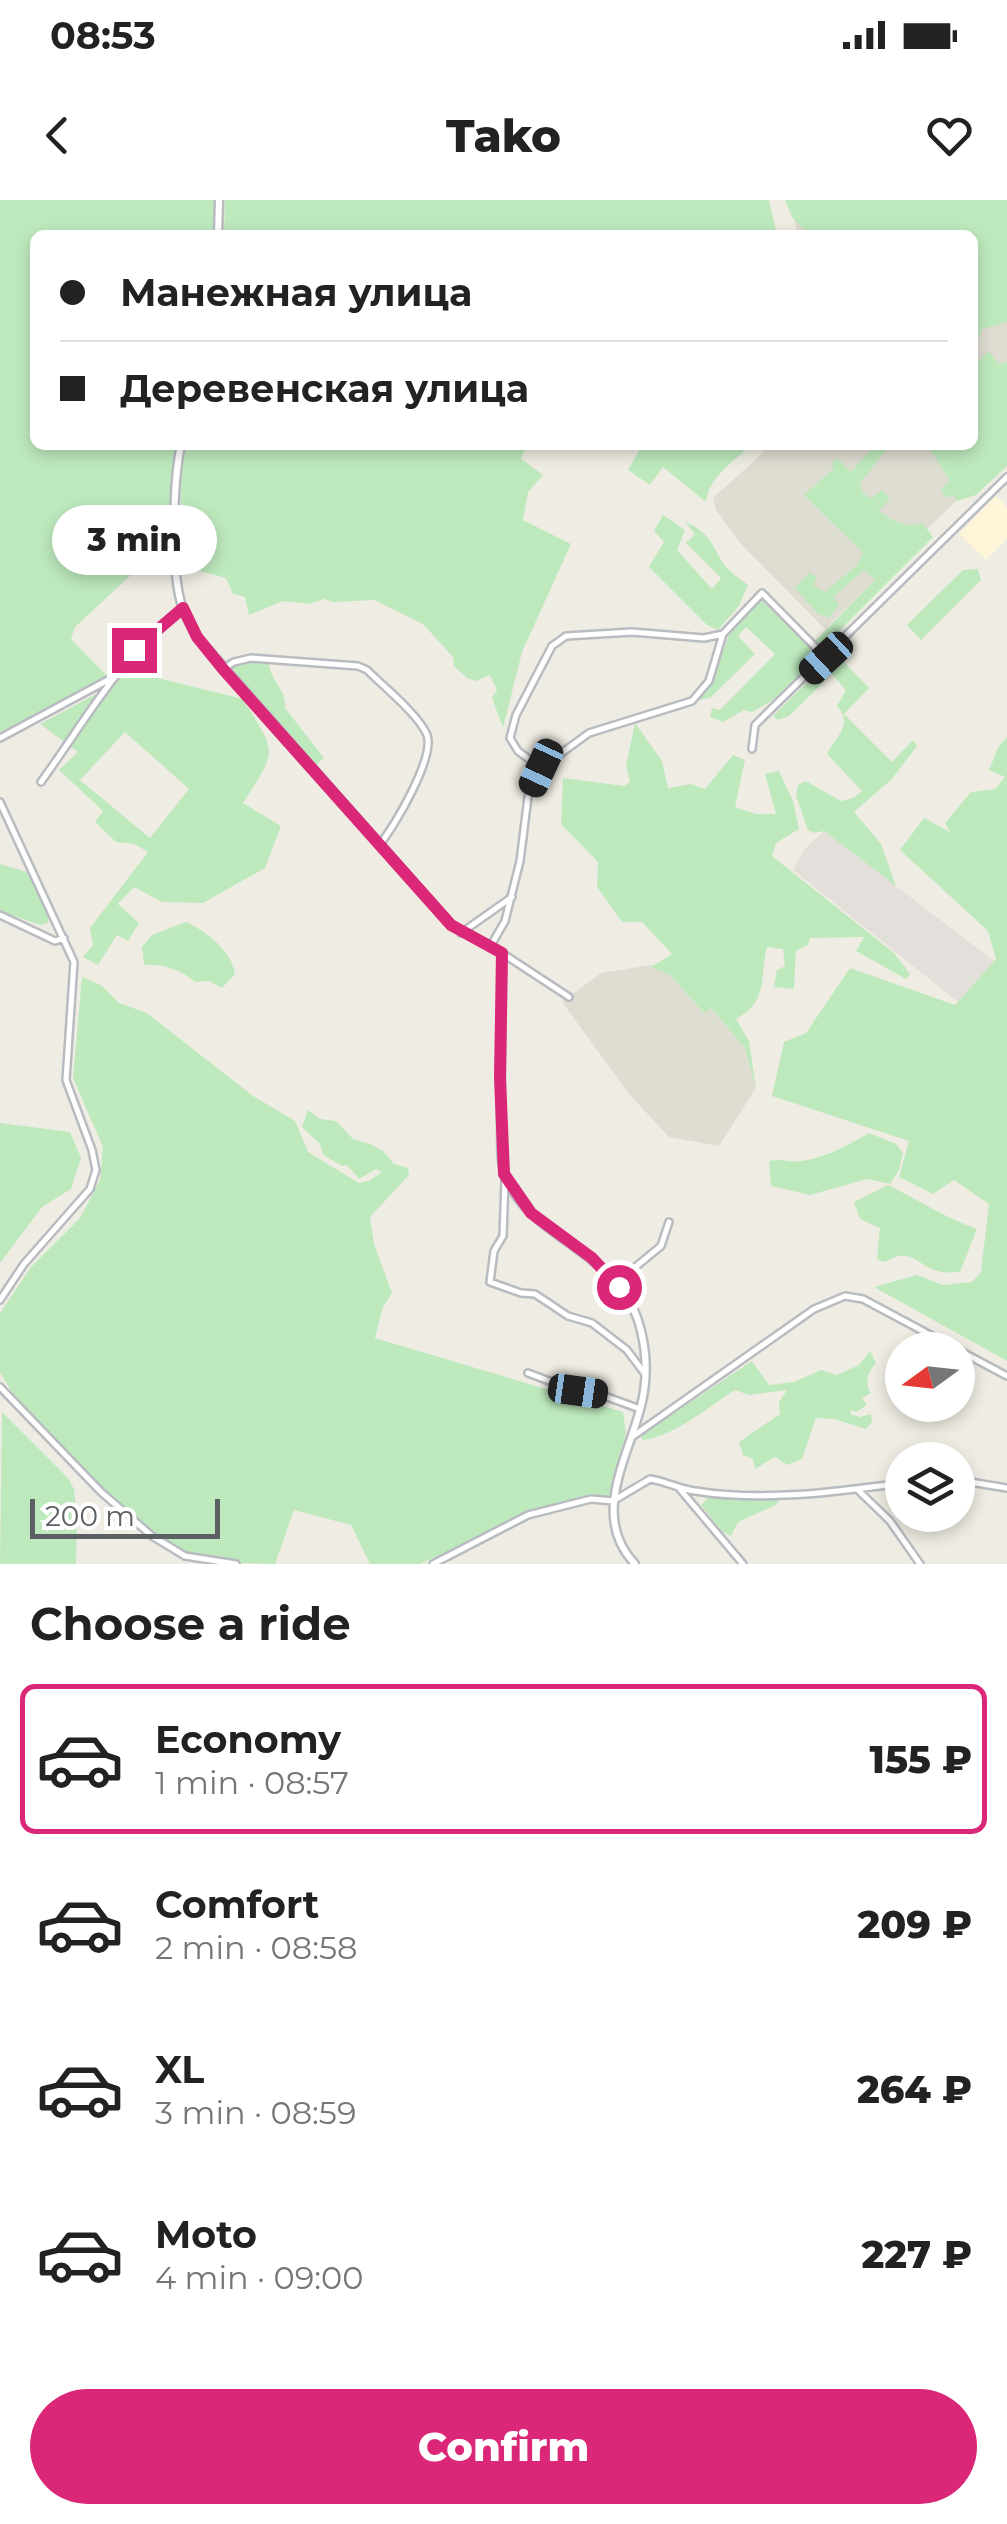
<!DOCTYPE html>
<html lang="en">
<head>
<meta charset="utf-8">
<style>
	:root { --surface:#fff; --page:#f6f6f6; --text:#222; --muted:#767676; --line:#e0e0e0; --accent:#db2777 }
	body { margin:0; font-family:Montserrat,sans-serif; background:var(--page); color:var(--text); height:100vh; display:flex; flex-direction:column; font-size:38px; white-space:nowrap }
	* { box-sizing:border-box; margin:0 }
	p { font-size:32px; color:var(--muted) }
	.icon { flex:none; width:55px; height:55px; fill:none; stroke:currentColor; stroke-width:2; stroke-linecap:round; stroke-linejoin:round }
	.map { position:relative; height:1364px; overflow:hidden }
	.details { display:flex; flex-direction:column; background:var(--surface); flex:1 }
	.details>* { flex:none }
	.guide { position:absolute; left:30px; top:30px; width:948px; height:220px; border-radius:15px; box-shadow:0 5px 15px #0003; display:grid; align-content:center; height:220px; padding:0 30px; background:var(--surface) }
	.needle { width:65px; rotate:255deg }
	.controls { position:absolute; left:885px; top:1132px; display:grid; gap:20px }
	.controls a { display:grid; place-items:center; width:90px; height:90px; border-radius:50%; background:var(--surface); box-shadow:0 5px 15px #0003; font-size:50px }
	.scale { position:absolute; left:30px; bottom:25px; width:190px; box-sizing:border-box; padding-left:10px; border:5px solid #5b6065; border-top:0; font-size:28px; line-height:35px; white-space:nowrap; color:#5b6065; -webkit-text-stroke:8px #fff; paint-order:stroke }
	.end { position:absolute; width:45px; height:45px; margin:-22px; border:12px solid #db2777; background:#fff; box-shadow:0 0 0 5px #fff }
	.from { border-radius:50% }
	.bubble { position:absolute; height:70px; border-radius:35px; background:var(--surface); box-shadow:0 5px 15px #0003; font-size:32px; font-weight:800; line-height:70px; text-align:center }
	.car { position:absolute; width:30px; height:60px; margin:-30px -15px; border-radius:12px; box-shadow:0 0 8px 2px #0007; background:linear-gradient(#222 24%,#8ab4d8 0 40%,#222 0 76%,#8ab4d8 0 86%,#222 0) }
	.guide b { display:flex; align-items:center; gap:35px; height:95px; font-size:38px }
	.guide b+b { border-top:2px solid var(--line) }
	.guide i { width:25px; height:25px; background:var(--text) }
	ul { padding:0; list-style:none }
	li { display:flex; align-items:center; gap:30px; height:150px; margin:0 20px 15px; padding:0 10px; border:5px solid transparent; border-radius:15px }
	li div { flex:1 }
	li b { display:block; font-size:38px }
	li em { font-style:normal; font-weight:800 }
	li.current { border-color:var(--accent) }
	li>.icon { width:90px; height:90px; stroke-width:1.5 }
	h2 { padding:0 30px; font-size:45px; line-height:120px }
	.primary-button { display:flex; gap:20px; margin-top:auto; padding:20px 30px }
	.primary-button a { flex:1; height:115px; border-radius:60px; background:var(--accent); color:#fff; font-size:40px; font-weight:800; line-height:115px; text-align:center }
	.status { display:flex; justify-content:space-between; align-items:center; height:70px; padding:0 50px; background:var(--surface); direction:ltr }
	.status svg { height:28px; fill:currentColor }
	header { display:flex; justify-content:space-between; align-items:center; height:130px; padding:0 30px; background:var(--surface); font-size:45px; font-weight:800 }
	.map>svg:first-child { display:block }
</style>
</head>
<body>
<div class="status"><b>08:53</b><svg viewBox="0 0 49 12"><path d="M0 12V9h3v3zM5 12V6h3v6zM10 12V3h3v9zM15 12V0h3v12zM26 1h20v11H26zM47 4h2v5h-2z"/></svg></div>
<header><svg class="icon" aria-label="back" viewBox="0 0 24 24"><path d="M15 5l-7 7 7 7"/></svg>Tako<svg class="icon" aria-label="heart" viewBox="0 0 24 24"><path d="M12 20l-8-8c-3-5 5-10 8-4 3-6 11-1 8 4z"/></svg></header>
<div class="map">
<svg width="1007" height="1364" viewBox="0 0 1007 1364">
	<rect width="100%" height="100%" fill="#efede3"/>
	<!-- commercial -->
	<path fill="#fff6d9" d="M996,296L1007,307V338L986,360L959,334Z"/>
	<!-- industrial -->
	<path fill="#e3e0db" d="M824,631L994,761L958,802L793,670L804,650Z"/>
	<!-- education -->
	<path fill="#dfdcd2" d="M790,0H1007V251L825,429L741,344L716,310L713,298L763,253L764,245H972V35H803L797,32Z
		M651,765L670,775L704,813L711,808L745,848L756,888L719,946L669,937L630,895L562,802L601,773Z"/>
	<!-- green -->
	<path fill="#bee9bd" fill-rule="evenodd" d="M0,0H216L214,35H35V245H177L176,252L181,258L186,245H526L521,259L543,275L528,292L523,320L571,344L522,452L503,528L492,498L497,490L490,475L476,481L467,478L454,466L453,457L423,424L374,400L333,402L324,399L309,404L283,401L249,415L245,397L233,394L226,378L184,367L181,303L176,274L182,263L175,255L169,319L159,322L161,337L145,362L75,427L71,439L107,476L0,532Z
		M225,0H769L777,35H224Z
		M785,0H1007V122L982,129L973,152L972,35H809L792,17Z
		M989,151L999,164L1007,162V266L976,295L957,301L954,295L946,298L941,289L950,281L927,245H972L973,166Z
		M642,245H751C734,261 708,278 706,302L663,267L650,285L628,270Z
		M875,245H890L860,283L862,291L871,299L882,290L890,299L879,311C892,320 905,329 922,323L933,337L822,448L813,443L875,380L864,370L833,397L839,405L829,418L818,414L795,388L810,372L817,378L813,385L825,392L857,365L863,353L804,295L834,268L832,263L837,258L851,272Z
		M663,315L685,330L677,350L712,389L721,378L686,343L695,334L685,322C709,332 711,343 723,363C729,372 740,379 748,385L739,406L718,430L707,425L649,367L664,342L654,331Z
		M978,369L981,380L921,440L907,425L963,370Z
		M759,398L819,455L773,500L752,512L744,510L723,522L710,517L712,508L720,510L775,454L746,427L738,436L755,454L710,498L698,500L718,466L731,429Z
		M134,451L154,477L243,499C277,555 278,548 243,603L281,626L265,668L203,703L162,702L134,687L118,704L139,723L128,741L117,735L98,765L83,757L93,745L90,728L148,652L134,644L116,642L95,622L103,611L59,570L78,552L40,524L113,485ZM125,532L189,589L150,638L80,580Z
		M836,454L869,488L844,514L892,562L913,540L917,546L891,580L854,612L881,644L896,686L824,631L814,633L808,630L796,596L798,585L806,581L841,601L853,598L862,591L827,554C836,536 854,524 837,506L846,490L832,474L789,516L778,520L773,516Z
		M251,460L269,462C269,480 287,489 285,508L324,558L316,565L272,518L230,466Z
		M635,523L662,561L668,588L691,584L705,589L733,555L745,560L735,607L756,614H776L765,574L779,571L793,601L799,629L776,643L772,656L894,753L910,774L906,779L856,751L864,737L810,738L808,745L796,751L794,789L774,787L777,770L785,766L783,749L767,747C759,779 769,801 736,819L749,841L756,888L745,848L711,808L704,813L670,775L651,767L672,754L642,722H622L597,687L598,662L561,624L563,578L624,586L630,582L626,566Z
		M1007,537V1161L874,1087L917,1075L943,1085L972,1082L981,1072L989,1004L954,980L933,994L899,977L909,941L772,896L784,842L806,833L850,768L955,805L996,759L988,731L900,650L924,618L950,632L945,623L971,592L995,589L1005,577L989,570L999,546Z
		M0,664L27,672L49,715L48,723L40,725L0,711Z
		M186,722C206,731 232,751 235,774L222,788L209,781L195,782C182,770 162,763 144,765L142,747L152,735Z
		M82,777L101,785L119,803L147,813L253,896L295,921L308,952L359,983L369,981L382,972L376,969L359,979L347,965L342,966L323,955L320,944L302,927L308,910L320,919L336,921L353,939L370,944L383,951L394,964L408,968L409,975L370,1017L374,1044L392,1093L383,1107L375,1138L623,1212L626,1233L609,1298L589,1297L542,1308L420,1364H370L351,1325L294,1310L275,1364L239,1363L188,1353L155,1333L127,1313L17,1201L0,1172V1113L31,1067L80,1018L100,980L103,947L73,878Z
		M0,923L70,932L81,958L71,989L42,1007L0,1063Z
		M869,933L896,944L903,953L899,970L890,984L867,979L810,995L771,986L769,961C781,958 790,963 801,961C825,958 849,945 869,933Z
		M888,985C919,1000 945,1018 977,1029L960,1072C954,1072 948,1073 942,1072C916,1067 913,1045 885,1062L877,1059L880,1028L860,1019L854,1002Z
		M870,1151L876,1163C868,1171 864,1184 871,1193L862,1198L867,1205L856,1212L851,1210L850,1214L860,1217L871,1214L872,1222L866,1229L834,1219L816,1218L802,1259L787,1265L775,1257L755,1269L753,1259L743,1255L739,1242L780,1214L779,1202L787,1190L749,1195L735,1190C708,1207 675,1236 643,1240L640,1236L752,1161L769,1185L794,1182L821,1170L837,1175L859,1165Z
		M2,1212L68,1278L74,1289L77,1319L76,1364H0Z
		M709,1297L779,1300L776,1305L738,1322L731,1336L723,1332L701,1305Z"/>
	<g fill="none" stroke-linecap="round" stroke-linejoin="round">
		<defs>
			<path id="minor" d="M723,434L762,393L826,458
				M223,469L234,462L251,458L358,466L367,470C383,486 419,515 427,535C435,557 395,626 380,644
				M0,538L108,480
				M752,549L755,525L1007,277
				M541,568L518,551L510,538L516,515L552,446L566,436L632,432L704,438L723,434
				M41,582C90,514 115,463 183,408
				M0,602L74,762L66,880L92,950L96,970L90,989L24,1064L0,1100
				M0,715L55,741L64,738
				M461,733L512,697
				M490,747L505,721L520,661L528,597L541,568L589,533L692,501L709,481L723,434
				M502,753L569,797
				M505,980L503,1036L494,1051L490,1082L521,1093L535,1094L568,1116L592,1123L627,1150L645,1174
				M617,1082L661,1046L669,1022
				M528,1173L573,1190L599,1194L640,1209
				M0,1187L101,1292L152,1336L185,1356L236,1364
				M632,1237L814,1109L845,1096L863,1099L1007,1176
				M958,1280L1007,1288
				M679,1288L743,1364
				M859,1291L890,1321L920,1364
				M433,1364L528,1315L591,1299L613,1301L650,1279C665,1281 679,1289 695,1291C763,1302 835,1292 902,1283"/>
			<path id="tertiary" d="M218,35L219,0
				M181,245C173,282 170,374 183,409C187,419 193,428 197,437L451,725L502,753C502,809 500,864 501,920C502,940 499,962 507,980C535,1042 623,1052 641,1131C647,1155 647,1182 641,1206C628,1258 590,1317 635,1364"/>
		</defs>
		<!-- minor casing -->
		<use href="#minor" stroke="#b8bcc1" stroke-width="10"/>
		<!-- tertiary casing -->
		<use href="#tertiary" stroke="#b8bcc1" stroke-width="11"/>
		<!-- minor -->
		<use href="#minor" stroke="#fff" stroke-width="5"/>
		<!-- tertiary -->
		<use href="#tertiary" stroke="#fff" stroke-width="6"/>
	</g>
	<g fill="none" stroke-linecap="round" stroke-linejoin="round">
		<!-- route -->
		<path stroke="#db2777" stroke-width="12" d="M134,450L183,408L197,437L223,469L451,725L502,753L500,878L504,974L531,1013L592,1058L619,1087"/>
	</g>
</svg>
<div class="controls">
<a><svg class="needle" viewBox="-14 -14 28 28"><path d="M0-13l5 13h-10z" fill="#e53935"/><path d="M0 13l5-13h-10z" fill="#767676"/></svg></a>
<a><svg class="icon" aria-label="layers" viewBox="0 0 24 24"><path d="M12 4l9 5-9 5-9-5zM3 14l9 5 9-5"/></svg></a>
</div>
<div class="scale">200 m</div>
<i class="end from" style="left:619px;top:1087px"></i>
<i class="end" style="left:134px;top:450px"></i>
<div class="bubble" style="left:52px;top:305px;width:165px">3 min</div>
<i class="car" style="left:826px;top:458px;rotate:227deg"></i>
<i class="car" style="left:541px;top:568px;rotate:205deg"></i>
<i class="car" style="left:578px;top:1191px;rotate:98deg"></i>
<div class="guide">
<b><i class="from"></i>Манежная улица</b>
<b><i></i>Деревенская улица</b>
</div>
</div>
<section class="details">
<h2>Choose a ride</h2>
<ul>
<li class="current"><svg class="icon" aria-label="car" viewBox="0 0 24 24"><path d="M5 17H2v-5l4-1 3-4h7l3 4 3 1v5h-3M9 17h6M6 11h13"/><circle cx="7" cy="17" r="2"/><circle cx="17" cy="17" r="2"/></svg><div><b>Economy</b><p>1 min · 08:57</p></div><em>155 ₽</em></li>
<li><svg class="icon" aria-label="car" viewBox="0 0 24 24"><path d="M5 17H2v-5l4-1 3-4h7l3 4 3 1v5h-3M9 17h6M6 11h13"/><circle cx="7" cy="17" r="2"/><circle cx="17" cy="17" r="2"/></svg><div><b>Comfort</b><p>2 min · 08:58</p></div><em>209 ₽</em></li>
<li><svg class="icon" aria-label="car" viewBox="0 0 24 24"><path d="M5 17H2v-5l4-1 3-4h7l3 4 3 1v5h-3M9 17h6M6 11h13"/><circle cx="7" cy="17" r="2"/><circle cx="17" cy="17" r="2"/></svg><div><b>XL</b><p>3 min · 08:59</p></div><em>264 ₽</em></li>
<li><svg class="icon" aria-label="car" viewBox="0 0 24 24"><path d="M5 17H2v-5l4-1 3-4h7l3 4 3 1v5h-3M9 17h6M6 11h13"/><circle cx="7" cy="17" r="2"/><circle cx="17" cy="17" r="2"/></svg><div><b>Moto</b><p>4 min · 09:00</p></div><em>227 ₽</em></li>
</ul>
<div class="primary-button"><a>Confirm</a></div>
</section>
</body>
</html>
